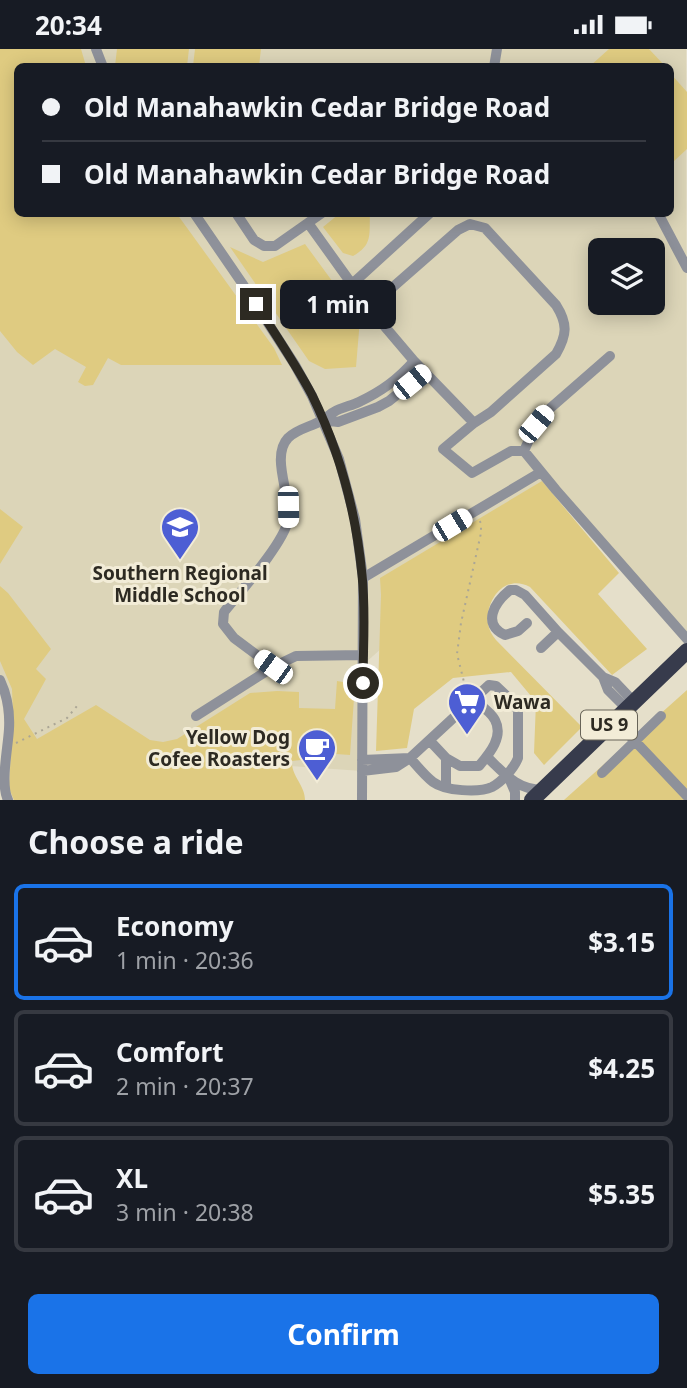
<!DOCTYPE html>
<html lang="en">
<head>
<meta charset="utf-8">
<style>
	:root { --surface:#171b24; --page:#242831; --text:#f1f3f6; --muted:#9ea1a6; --line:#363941; --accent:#1a73e8 }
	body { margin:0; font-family:"Noto Sans",sans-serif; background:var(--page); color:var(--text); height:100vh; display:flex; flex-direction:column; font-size:26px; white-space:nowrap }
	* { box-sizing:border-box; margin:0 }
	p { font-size:23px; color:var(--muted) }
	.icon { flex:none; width:38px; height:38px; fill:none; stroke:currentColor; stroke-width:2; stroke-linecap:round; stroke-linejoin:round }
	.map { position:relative; height:751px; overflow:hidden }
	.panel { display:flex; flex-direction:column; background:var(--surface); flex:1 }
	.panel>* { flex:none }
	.top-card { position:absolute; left:14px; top:14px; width:660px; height:154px; border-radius:10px; box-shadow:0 4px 18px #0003; display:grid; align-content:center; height:154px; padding:0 28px; background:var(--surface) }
	.tools { position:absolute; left:588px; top:189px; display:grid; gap:14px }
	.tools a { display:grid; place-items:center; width:77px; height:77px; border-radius:10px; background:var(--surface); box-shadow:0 4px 18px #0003; font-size:35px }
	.end { position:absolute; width:32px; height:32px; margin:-16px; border:9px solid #2d2a22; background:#fff; box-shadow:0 0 0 4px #fff }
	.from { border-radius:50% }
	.bubble { position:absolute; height:49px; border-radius:10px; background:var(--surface); box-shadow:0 4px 18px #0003; font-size:23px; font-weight:700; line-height:49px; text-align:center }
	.car { position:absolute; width:21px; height:42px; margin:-21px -10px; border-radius:9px; box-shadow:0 0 5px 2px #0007; background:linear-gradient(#fff 24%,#345 0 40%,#fff 0 76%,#345 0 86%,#fff 0) }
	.top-card b { display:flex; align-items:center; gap:24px; height:66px; font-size:26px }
	.top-card b+b { border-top:2px solid var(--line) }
	.top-card i { width:18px; height:18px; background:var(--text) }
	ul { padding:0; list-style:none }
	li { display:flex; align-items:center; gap:21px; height:116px; margin:0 14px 10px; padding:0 14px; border:4px solid var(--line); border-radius:10px }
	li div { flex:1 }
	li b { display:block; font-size:26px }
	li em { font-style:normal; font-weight:700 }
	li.on { border-color:var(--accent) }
	li>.icon { width:63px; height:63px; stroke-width:1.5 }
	h2 { padding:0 28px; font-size:32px; line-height:84px }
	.button { display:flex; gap:14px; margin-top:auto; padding:14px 28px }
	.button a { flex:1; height:80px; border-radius:10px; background:var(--accent); color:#fff; font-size:28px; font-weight:700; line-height:80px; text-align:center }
	.status { display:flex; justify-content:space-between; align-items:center; height:49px; padding:0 35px; background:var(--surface); direction:ltr }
	.status svg { height:19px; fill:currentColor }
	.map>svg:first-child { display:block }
</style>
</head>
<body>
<div class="status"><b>20:34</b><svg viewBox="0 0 49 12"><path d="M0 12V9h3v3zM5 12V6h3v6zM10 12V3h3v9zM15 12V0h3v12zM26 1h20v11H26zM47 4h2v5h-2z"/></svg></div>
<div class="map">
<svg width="687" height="751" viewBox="0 0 687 751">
	<rect width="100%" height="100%" fill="#e5dfca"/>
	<!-- built -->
	<path fill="#dcd5b8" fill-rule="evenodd" d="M0,0H686L687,590L556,442L363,616L362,722L121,705L81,751H8L7,698L0,631ZM18,18H670V164H18ZM600,201H653V254H600Z"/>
	<!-- green -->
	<path fill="#dfcb81" d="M0,0H81L86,17L18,18V164L177,165L274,299L282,316H121L108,309L93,336L85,337L78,333L86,318L55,300L33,316L17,303L0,282Z
		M117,0H189L187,17H115Z
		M195,0H261L259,17H193Z
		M609,0H649L665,17H590Z
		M670,24L687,43V100L673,113L670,110Z
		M339,165H370C369,185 373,196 353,207L343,204L323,178Z
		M305,195L360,270L356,318L325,320L309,312L230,198L263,213Z
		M542,432L619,524L598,545L647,600L612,626L530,538C505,524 485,551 488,575C489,581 492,586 496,591L582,678L544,716L534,704L536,653L511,623L453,629L414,660L407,699L376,702L381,546L380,529Z
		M0,460L23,478L0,515Z
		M0,537L8,544L51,600L36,620L46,630L24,670L37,690L96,656L150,691L163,693L177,690L250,644L277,642L299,643V659L335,660L337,632L355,635L350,706L336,705L335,697L313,695L312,705L301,711L292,712C291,727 305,736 305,751H14L9,739L13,666L12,640L0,612Z
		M687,641V751H564Z"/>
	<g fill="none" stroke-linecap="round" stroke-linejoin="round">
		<!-- path -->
		<path stroke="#aba695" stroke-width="2" stroke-dasharray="2 5" stroke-linecap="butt" d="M467,645L457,605L461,574L481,484V474L478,470
			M16,694L67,669L77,657"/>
		<!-- minor -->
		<path stroke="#8e919a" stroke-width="10" d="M96,0L103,18
			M494,18L497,0
			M194,164L242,234L295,316L312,347L339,410L355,470L363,529L362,751
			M236,164L254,191L264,197H275L322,164
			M658,164L687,219
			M308,174L369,259L414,312L474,374
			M351,236L430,164
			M369,259L458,181L470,175L485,179L556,256C568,275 567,286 556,305L491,363L474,374L443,400L472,424L511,402H524L556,441L687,590
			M323,371L338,373L378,358L389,352L425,323
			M524,402L536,375L547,362L610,307
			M363,529L541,423
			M527,574L518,582L505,586C481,575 495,553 510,541H516L525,546L558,583
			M541,599L558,583L603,628L615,633L634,653
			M363,606L296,607L273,618L234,589L223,575L224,563C240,543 284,494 288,471C292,448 270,408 288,389C297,380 310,378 321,372C326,370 329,365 334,363C342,358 351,357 359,353C382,342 397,331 414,312
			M603,628L608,641L627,660
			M0,631C7,646 10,663 9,680C8,699 0,735 8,751
			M196,667L273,618
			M615,671L687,747
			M430,692L446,709L460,717H479C489,705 504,688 495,671C491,663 480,656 474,651
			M487,708C505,725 516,740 542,741
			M362,711L410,709C417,717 425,727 433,733C445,742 479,744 492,738C502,733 514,719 518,709V662L514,654L496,637L489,636L410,709L396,718L362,722
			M602,724L661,667
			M509,729L515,743V751
			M446,738V709"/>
		<!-- highway -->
		<path stroke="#373b4c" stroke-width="16" d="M532,751L687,602"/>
	</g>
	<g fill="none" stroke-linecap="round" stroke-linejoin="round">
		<!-- route -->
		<path stroke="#2d2a22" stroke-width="9" d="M256,255C275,285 295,314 312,346C340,403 356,463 362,526C366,562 363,598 363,634"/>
	</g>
	<!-- icons -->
	<defs>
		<symbol id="school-pin" viewBox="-11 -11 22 30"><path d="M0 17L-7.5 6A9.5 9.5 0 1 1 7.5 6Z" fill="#4d5ed4" stroke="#f2ecd7"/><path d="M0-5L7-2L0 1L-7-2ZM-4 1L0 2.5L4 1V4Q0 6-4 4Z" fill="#fff"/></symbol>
		<symbol id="supermarket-pin" viewBox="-11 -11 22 30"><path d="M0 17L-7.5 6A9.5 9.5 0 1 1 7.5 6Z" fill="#4d5ed4" stroke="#f2ecd7"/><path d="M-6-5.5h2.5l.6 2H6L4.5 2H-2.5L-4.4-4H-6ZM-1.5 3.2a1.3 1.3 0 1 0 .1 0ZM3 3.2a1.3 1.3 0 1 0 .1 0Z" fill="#fff"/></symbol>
		<symbol id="cafe-pin" viewBox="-11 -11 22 30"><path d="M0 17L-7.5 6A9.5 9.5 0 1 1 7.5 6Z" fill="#4d5ed4" stroke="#f2ecd7"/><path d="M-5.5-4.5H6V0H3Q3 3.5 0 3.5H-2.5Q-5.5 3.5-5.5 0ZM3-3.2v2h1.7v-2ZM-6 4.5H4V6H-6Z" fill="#fff"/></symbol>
	</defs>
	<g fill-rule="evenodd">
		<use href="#school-pin" x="158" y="456" width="44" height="60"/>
		<use href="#supermarket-pin" x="445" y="631" width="44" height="60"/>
		<use href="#cafe-pin" x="295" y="677" width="44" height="60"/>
	</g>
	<g text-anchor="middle" stroke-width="6" stroke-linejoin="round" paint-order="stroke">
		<!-- shield labels -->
		<rect fill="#f2ecd7" stroke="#686458" stroke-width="2" x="581" y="661.5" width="56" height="29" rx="5"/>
		<g font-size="18" font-weight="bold" fill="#2d2a22">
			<text x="609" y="682">US 9</text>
		</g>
		<!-- poi labels -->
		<g font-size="19" font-weight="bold" fill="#2d2a22" stroke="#f2ecd7">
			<text x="180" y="531">Southern Regional<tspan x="180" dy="22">Middle School</tspan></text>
			<text x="494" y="660" text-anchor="start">Wawa</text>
			<text x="290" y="695" text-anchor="end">Yellow Dog<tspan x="290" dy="22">Cofee Roasters</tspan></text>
		</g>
	</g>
</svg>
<div class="tools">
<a><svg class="icon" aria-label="layers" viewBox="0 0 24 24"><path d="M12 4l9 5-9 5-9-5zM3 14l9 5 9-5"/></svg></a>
</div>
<i class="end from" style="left:363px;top:634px"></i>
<i class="end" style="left:256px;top:255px"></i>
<div class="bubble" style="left:280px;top:231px;width:116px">1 min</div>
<i class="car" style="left:412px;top:333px;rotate:51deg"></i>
<i class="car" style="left:536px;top:375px;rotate:40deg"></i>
<i class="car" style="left:288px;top:458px;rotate:179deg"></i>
<i class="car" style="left:452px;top:476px;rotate:59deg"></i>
<i class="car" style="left:273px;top:618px;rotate:306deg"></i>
<div class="top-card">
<b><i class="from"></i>Old Manahawkin Cedar Bridge Road</b>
<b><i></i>Old Manahawkin Cedar Bridge Road</b>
</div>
</div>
<section class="panel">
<h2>Choose a ride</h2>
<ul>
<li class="on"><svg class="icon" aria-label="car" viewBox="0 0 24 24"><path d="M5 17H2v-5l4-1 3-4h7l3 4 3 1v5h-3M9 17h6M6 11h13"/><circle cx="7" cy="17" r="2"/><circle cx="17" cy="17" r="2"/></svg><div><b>Economy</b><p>1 min · 20:36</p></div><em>$3.15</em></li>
<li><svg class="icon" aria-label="car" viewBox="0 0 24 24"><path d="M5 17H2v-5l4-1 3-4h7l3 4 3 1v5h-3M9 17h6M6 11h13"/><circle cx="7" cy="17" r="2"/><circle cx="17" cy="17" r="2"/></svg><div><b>Comfort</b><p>2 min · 20:37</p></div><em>$4.25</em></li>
<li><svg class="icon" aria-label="car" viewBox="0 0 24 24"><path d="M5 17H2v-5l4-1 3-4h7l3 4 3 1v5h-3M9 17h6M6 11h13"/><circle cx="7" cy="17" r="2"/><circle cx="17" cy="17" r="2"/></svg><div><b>XL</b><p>3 min · 20:38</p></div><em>$5.35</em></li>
</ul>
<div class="button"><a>Confirm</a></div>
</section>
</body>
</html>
